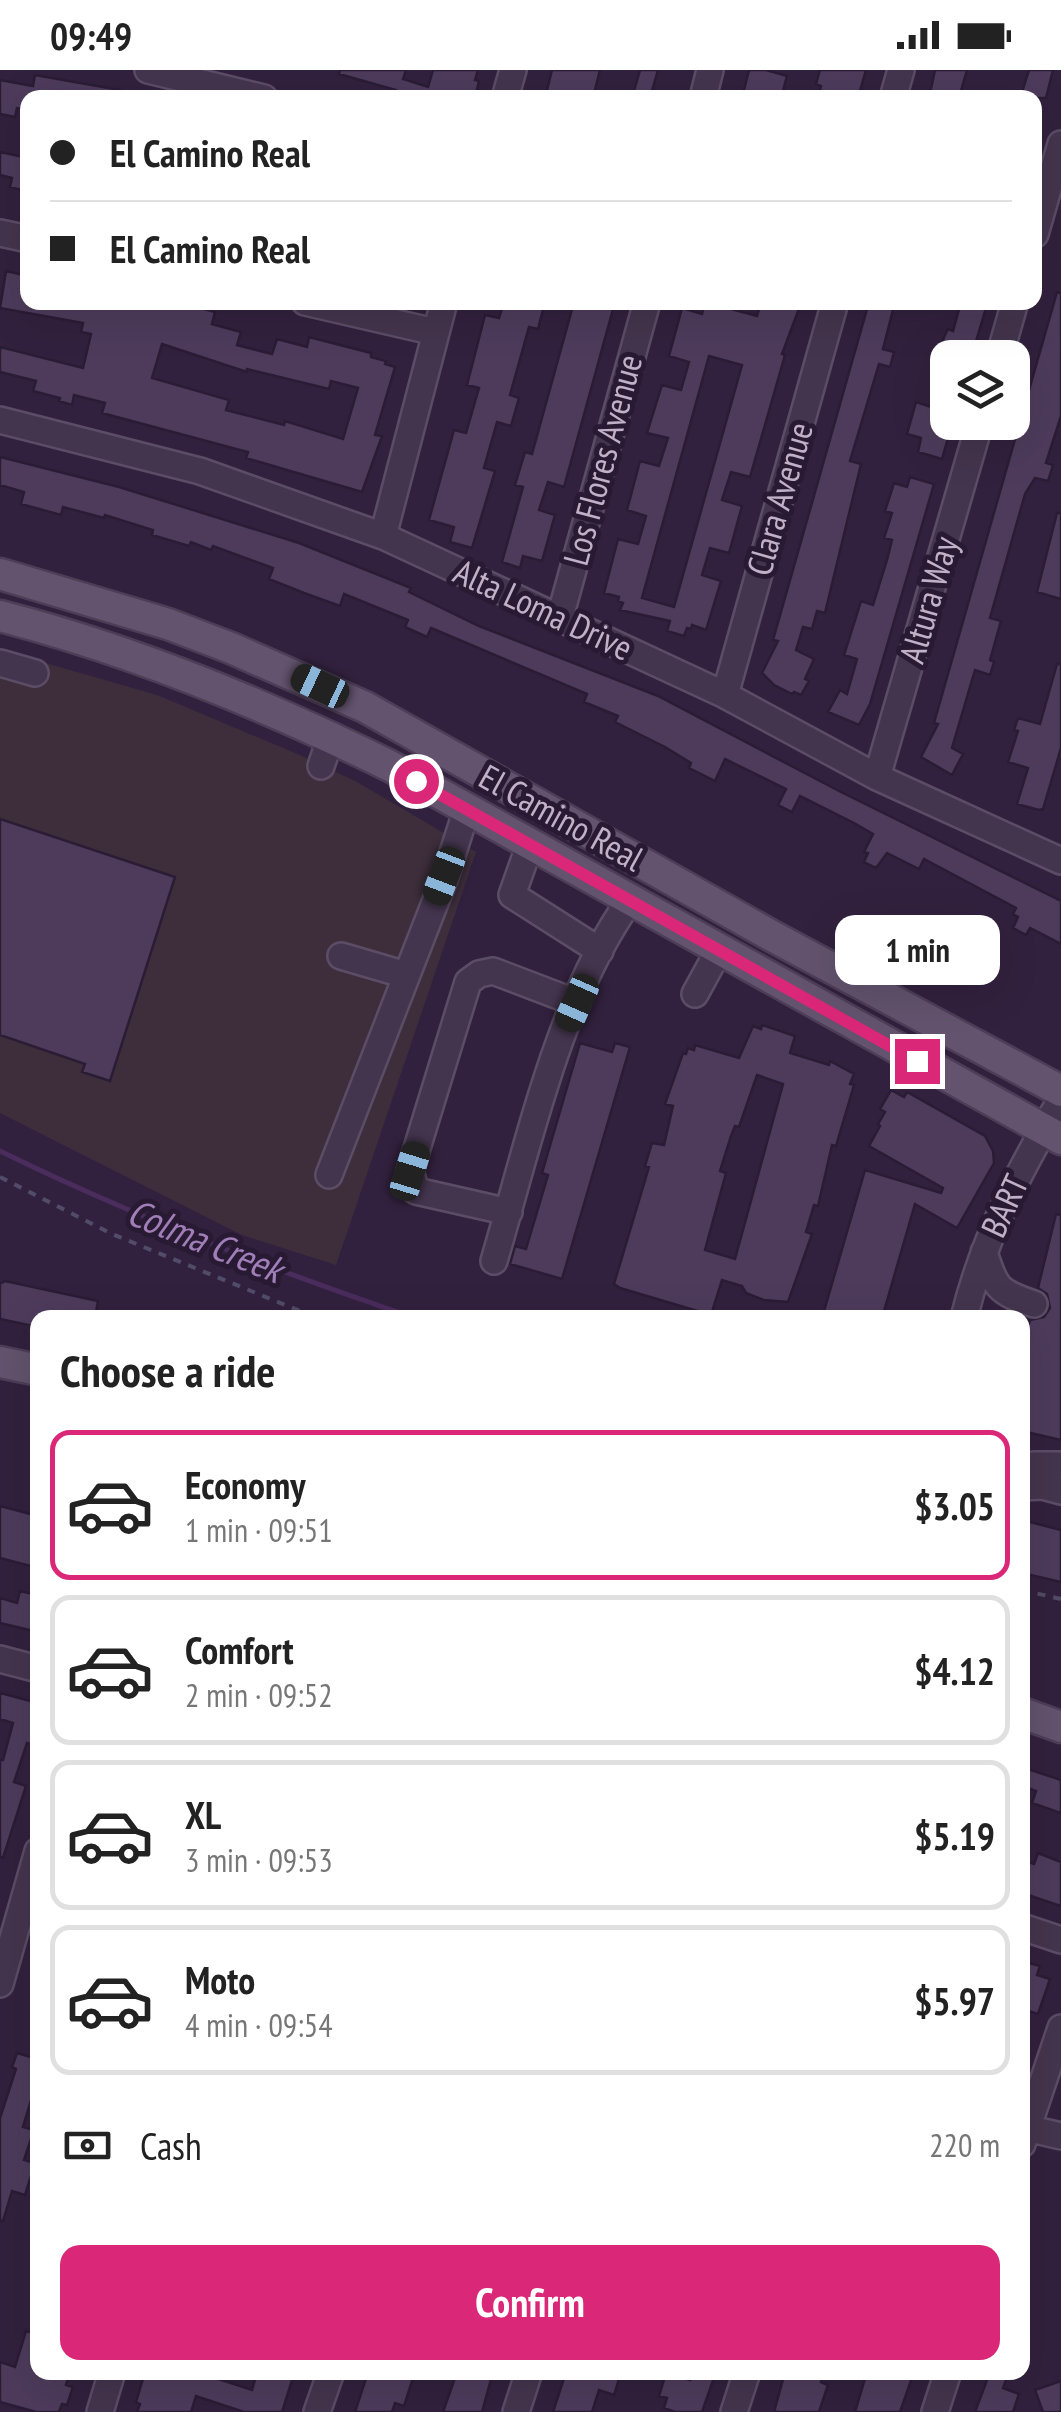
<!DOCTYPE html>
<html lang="en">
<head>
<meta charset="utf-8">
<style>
	:root { --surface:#fff; --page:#f6f6f6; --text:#222; --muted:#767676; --line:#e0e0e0; --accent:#db2777 }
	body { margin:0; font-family:"PT Sans Narrow",sans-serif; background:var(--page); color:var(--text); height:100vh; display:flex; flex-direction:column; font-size:38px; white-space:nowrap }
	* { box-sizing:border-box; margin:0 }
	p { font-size:32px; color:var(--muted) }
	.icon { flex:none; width:55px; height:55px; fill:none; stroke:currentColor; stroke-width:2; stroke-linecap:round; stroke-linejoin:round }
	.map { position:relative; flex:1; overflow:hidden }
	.details { position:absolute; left:30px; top:1240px; width:1000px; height:1070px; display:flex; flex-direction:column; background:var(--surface); border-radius:20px; box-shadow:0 10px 40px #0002 }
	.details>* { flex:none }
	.top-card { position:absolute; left:20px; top:20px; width:1022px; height:220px; border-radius:20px; box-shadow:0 10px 40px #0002; display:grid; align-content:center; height:220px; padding:0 30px; background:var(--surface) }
	.controls { position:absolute; left:930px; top:270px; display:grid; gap:20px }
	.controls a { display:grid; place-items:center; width:100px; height:100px; border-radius:20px; background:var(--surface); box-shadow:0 10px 40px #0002; font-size:50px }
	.end { position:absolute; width:45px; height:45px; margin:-22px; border:12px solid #db2777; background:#fff; box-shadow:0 0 0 5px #fff }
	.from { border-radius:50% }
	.bubble { position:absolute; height:70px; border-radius:20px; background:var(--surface); box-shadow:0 10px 40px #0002; font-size:32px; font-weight:700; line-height:70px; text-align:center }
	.car { position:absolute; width:30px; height:60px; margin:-30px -15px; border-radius:12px; box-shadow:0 0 8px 2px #0007; background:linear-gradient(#222 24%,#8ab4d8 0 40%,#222 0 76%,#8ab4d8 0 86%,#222 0) }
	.top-card b { display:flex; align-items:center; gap:35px; height:95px; font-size:38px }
	.top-card b+b { border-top:2px solid var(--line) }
	.top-card i { width:25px; height:25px; background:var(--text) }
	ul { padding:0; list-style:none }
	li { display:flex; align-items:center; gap:30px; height:150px; margin:0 20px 15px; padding:0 10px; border:5px solid var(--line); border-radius:20px }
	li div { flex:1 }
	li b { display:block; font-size:38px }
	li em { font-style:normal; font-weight:700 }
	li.current { border-color:var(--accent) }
	li>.icon { width:90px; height:90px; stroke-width:1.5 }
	h2 { padding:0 30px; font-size:45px; line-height:120px }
	.pay { display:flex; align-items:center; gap:25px; height:110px; padding:0 30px; font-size:38px }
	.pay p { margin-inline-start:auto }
	.button { display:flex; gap:20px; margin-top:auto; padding:20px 30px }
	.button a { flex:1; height:115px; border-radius:20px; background:var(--accent); color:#fff; font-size:40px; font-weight:700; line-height:115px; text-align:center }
	.status { display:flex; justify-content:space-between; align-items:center; height:70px; padding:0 50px; background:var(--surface); direction:ltr }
	.status svg { height:28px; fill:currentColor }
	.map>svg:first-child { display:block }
</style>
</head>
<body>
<div class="status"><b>09:49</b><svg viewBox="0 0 49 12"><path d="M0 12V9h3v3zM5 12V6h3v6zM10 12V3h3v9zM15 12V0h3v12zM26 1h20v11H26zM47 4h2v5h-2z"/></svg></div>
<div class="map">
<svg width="1061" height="2342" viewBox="0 0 1061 2342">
	<rect width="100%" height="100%" fill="#32213e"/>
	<!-- medical -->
	<path fill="#3e2e3c" d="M0,580L157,625L302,686L357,712L476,782L336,1195L242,1165L0,1043Z"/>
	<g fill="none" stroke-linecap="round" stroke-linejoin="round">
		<!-- stream -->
		<path stroke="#4a2c5d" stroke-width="5" d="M0,1081C134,1147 273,1200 415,1248"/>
	</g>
	<!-- building -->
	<path fill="#4e3b5c" stroke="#2b1c35" stroke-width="2.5" fill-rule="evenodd" d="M340,0H406L403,9L428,17L433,0H478L475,10L479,11L475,28H393L396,20L339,4Z
		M552,0H600L593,28H545Z
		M640,0H658L650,28H632Z
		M749,0H766L787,6L781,28H742Z
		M820,0H866L858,28H818L821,16L816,14Z
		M935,0H967L959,28H929Z
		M1029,0H1053L1046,28H1020Z
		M35,5L120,20V28H28V39L17,38L15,47L0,44V10L33,16Z
		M0,82L28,88L25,121L10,117L12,108L0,105Z
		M6,201L28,206V232H180L215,242L212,254L241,262L237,275L272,284L277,269L307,277L309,267L371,283V287L386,291L385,294L395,297L375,365L382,366L362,422L246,388L248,382L102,343L105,333L74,325L72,335L59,331L60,328L33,321L36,311L0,302V277L83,298L91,264L81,262L83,253L0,238ZM162,274L247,302V299L329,319L331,311L358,318L343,369L285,351L284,355L226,340L229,330L152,308Z
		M1057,222L1061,223V346L1046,393L1053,395L1048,411L1035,408L1025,424L990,548L1001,551L990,590L994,592L990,605L975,600L952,678L963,684L952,705L921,687L938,654L934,653Z
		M504,232H545L538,259L529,257L510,325L519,328L511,356L497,352L484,398L495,401L472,478L450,472L454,457L429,450L454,360L466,363L479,318L467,315L485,245L499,248Z
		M574,232H615L564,417L548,412L539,440L555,445L542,491L523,486L520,498L502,492L523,417L515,415L525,382L532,384Z
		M705,232L757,246L761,232L800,236L782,284L785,285L750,407L731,402L722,430L742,436L729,483L710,478L702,505L721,511L706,560L692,555L691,559L687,558L684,566L667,561L670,551L620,540L623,533L618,531L619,527L604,523L618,469L638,474L646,446L627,440L640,391L659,396L668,368L647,363L662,315L681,320L689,292L669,286L682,238L702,244ZM709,286L742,295L674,537L642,528Z
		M869,232H895L883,279L894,282L890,297L879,294L850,391L861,394L825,543L817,541L812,559L803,557L796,580L814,589L805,609L809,611L801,625L794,622L792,624L774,615L762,603L778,571L773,570Z
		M961,232H984L986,238L971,288H938L944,267L948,259L953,261Z
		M944,293L948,294V340L943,352L952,354L942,389L918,382L921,368L907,364L916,332L931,337Z
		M0,387L119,417L299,473L411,518L409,522L479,556L658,626L839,721L1061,831V874L1030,858L1026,865L1013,858L1018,847L1013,844L1016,838L924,789L919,799L887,783L876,798L864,792L868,783L864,782L873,764L854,753L800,726L792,742L778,735L786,719L725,689L715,711L689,698L691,693L665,677L615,652L618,646L584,632L587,624L431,558L427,567L405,557L408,550L344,524L340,536L304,523L269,509L273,498L213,476L211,480L191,472L189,476L152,465L153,460L105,445L104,448L63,437L61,445L21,434L24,422L0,415Z
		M910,407L934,414L870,634L859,655L828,642L840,620L847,624L857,589L844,585L861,531L873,535L887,490L892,470L884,468L892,443L885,441L894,413L907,417Z
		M1057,443H1061V529L1037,522Z
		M1057,594H1061V678L1043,739L1039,740L1017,734L1028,698L1008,692L1018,661L1014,660L1018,648L1040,654Z
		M0,749L175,807L110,1011L82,1002L85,994L0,965Z
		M762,955L795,966L790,983L829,995L830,991L854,1004L850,1014L854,1015L836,1076L832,1075L818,1136L814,1135L806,1162L812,1164L788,1232L764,1230L746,1223L742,1216L722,1210L711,1245L620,1218L614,1214L649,1097L645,1096L652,1073L664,1075L673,1036L665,1034L683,983L686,984L688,978L694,980L695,975L739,988L753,956L761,959ZM757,1005L783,1014L735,1189L705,1180L726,1103L720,1101L731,1066L735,1056L739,1057Z
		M580,973L612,982L615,973L630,977L562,1209L510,1194L515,1176L526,1179L548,1105L542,1103Z
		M891,1020L904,1027L907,1022L985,1066L993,1081L994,1093L957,1158L915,1134L882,1248H822L865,1100L941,1123L943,1118L869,1076L880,1056L878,1054L885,1042L880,1039Z
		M1056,1144L1061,1145V1370L1022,1361V1279L1030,1250L1044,1247L1050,1238L1047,1224L1038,1218Z
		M5,1211L98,1231L95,1248H38V1257L0,1249V1214Z
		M0,1436L38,1446V1498L0,1488Z
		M1022,1450L1061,1460V1512L1022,1503Z
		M20,1521L38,1525V1562L0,1553V1528L17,1533Z
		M0,1623L38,1633V1676L27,1673L14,1712L26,1716L3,1788L0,1787V1690H3L13,1653L0,1649Z
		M1022,1697L1061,1710V1743L1032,1733L1036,1721L1022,1716Z
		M1038,1783L1061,1792V1836L1022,1823V1790L1034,1794Z
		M1022,1891L1040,1896L1037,1905L1050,1909L1038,1944L1022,1939Z
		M17,1983L38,1989V2007L23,2057L34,2060L24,2090L35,2093L25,2125L12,2121L3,2151H0V2048L16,1999L12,1997Z
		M26,2261L38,2264V2302H70L66,2315L73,2317L67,2335L62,2334L59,2342H36L0,2332V2292L15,2297Z
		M145,2302H197L252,2320L257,2302H278L293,2307L282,2342H244L196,2326L191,2342H137L140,2334L136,2332Z
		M368,2302H415L404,2336L395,2333L392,2342H355Z
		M457,2302H493L482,2342H443Z
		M566,2302H599L619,2309L614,2325L599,2320L592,2342H553Z
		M693,2302H716L702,2342H675L664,2338L667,2328L659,2326L666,2303L690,2310Z
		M785,2302H825L821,2312L828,2315L819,2342H774Z
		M867,2302H914L900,2342H855Z
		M990,2302H1009L1003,2318L1019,2324L1013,2342H975Z
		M1061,2311V2342H1043L1035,2320Z"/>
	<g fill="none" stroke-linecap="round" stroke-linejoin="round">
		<defs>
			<path id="minor" d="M148,0L264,28
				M505,28L513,0
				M703,28L710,0
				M893,28L901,0
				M0,163L28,169
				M1035,164L1061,74
				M305,232L435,262
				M999,288L1015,232
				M0,350L200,401L383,466L725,625L877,707L1061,791
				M383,466L444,232
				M560,547L647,232
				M0,593L35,603
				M725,625L835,232
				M321,696L331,667
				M877,707L980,352
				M530,774L512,825L600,881
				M341,886L406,905
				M695,924L719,880
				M329,1105L445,807L467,739
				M509,1142L416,1121L410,1101L468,912L479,904L493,901L577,933
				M984,1182C995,1218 998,1222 1034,1234
				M494,1191C529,1073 558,932 630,830
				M964,1248C983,1169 1020,1099 1061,1030
				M1022,1400L1034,1395H1061
				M1022,1417L1042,1416L1061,1421
				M0,1589L38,1599
				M1022,1857L1061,1870
				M0,1914L38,1781
				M1022,2057L1061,2066
				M1022,2074L1061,1958
				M100,2342L112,2302
				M317,2342L331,2302
				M516,2342L529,2302
				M734,2342L747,2302
				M935,2342L948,2302"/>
			<path id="major" d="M0,504L168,554L231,578L365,637L772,866L1061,1021
				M0,546C136,581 264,634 390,696L1061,1069
				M0,1292L38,1300
				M1022,1643L1061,1657"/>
		</defs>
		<!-- minor casing -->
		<use href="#minor" stroke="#5c4d66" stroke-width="30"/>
		<!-- major casing -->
		<use href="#major" stroke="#4d3e57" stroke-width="35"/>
		<!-- path -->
		<path stroke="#514c67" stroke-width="4" stroke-dasharray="8 8" stroke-linecap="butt" d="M0,1107L112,1164L317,1248
			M1022,1520L1061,1529"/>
		<!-- minor -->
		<use href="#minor" stroke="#44354e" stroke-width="25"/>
		<!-- major -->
		<use href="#major" stroke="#63536e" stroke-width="30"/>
	</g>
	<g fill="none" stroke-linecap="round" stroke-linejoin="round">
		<!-- route -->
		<path stroke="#db2777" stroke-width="12" d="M416,711L917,991"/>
	</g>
	<g text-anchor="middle" stroke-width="10" stroke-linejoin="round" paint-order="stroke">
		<!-- street labels -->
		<g font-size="35" fill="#c0b1c9" stroke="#291a33">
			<text transform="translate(603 390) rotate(-75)" y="12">Los Flores Avenue</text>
			<text transform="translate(780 429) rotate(-74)" y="12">Clara Avenue</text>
			<text transform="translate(929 530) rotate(-74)" y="12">Altura Way</text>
			<text transform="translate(543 540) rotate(25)" y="12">Alta Loma Drive</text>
			<text transform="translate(561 748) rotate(29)" y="12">El Camino Real</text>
			<text transform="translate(1005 1136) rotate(-65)" y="12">BART</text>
		</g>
		<!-- water labels -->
		<g font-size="38" font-style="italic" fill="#a07eb8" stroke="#291a33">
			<text transform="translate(205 1171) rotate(22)" y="13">Colma Creek</text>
		</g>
	</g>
</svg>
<div class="controls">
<a><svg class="icon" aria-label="layers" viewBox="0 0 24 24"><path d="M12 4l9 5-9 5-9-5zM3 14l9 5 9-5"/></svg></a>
</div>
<i class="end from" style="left:416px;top:711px"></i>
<i class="end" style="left:917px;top:991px"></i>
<div class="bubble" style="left:835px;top:845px;width:165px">1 min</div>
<i class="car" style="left:320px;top:616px;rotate:295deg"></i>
<i class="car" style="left:444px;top:806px;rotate:201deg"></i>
<i class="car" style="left:577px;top:933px;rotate:204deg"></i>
<i class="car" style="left:410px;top:1101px;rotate:17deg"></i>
<div class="top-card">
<b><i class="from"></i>El Camino Real</b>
<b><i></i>El Camino Real</b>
</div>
<section class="details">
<h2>Choose a ride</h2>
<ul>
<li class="current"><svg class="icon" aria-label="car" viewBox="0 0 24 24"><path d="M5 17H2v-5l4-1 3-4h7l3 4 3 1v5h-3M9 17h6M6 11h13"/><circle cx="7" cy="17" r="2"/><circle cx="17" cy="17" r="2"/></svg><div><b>Economy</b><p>1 min · 09:51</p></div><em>$3.05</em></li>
<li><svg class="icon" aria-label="car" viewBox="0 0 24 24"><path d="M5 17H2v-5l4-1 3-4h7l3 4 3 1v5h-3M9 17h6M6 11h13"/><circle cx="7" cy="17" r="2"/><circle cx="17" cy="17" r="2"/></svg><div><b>Comfort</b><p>2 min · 09:52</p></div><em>$4.12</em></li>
<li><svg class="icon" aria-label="car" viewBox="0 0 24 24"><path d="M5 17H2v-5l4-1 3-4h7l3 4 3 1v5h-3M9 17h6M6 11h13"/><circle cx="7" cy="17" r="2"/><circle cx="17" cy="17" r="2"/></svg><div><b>XL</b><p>3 min · 09:53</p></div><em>$5.19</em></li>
<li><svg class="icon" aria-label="car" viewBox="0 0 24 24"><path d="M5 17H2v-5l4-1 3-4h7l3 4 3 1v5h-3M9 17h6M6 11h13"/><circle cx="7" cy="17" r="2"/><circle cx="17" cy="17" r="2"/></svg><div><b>Moto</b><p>4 min · 09:54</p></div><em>$5.97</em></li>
</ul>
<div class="pay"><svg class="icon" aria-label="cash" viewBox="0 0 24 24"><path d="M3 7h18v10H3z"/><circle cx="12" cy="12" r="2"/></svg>Cash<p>220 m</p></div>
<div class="button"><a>Confirm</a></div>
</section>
</div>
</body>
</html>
